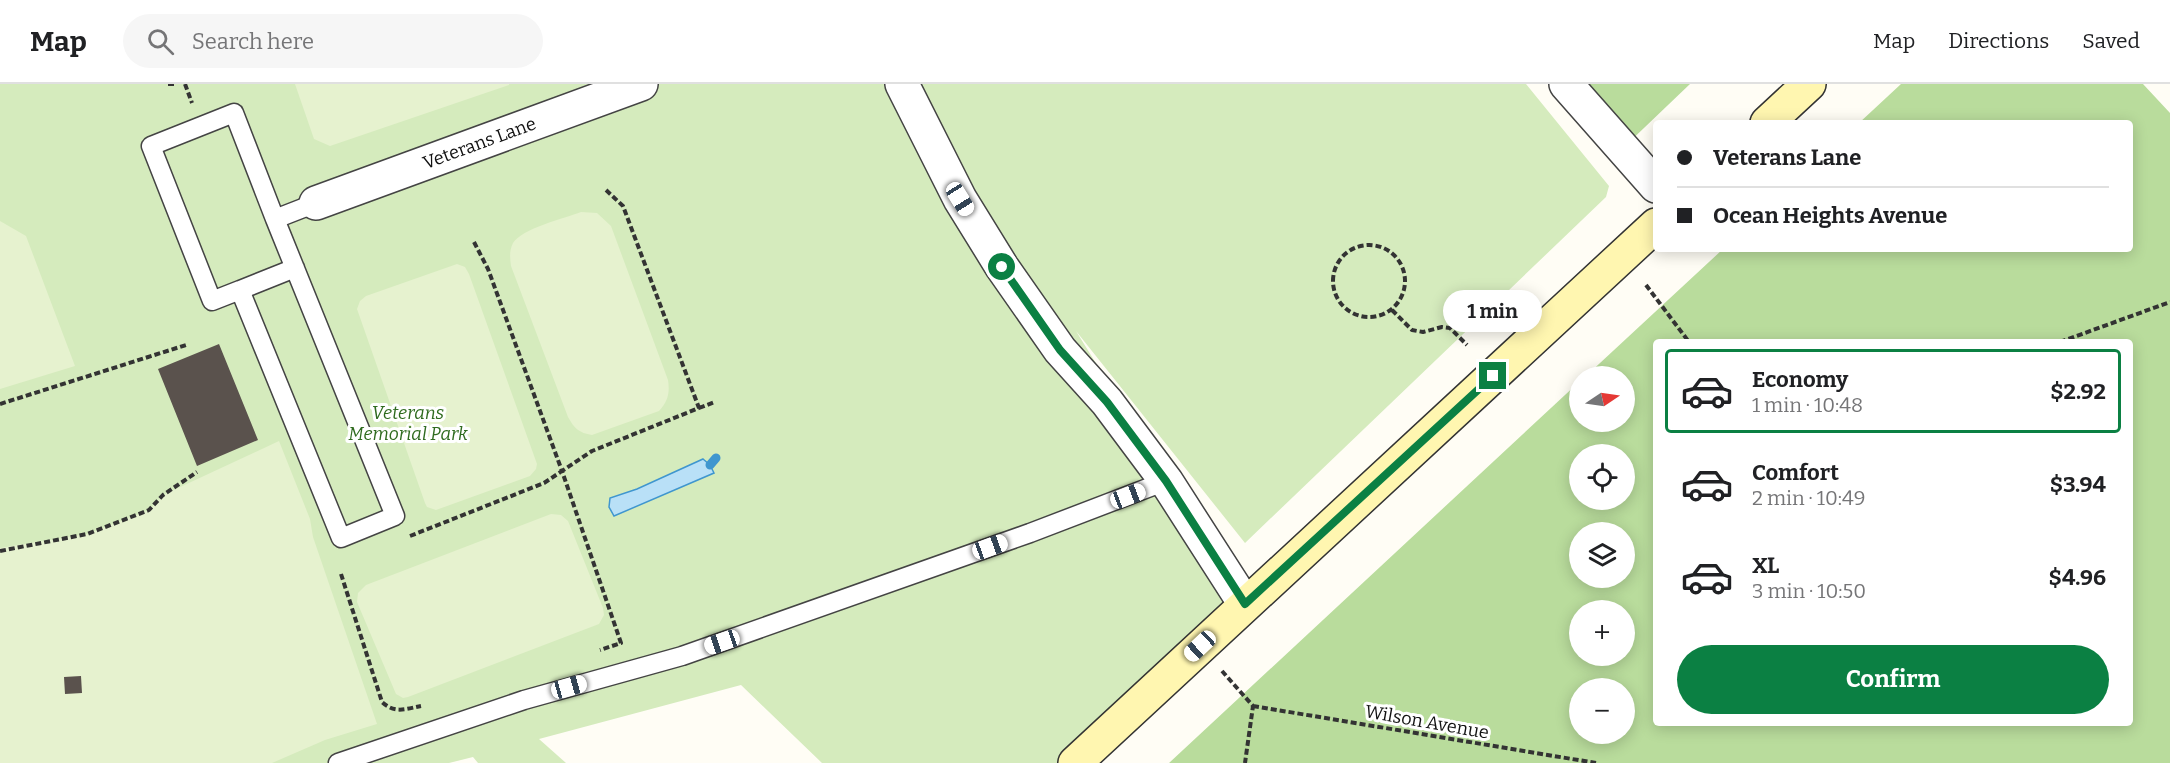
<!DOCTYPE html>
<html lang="en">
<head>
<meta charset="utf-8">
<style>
	:root { --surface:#fff; --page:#f6f6f6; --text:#202124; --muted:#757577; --line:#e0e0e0; --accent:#0b8043 }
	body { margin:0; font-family:Bitter,serif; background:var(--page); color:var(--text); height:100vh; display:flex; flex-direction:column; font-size:22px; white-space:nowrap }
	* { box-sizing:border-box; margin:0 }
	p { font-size:20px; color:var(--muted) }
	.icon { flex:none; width:33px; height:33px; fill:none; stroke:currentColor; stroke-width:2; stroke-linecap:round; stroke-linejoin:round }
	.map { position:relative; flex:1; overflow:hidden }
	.side { position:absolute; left:1653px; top:255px; width:480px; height:387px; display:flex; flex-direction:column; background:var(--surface); border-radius:6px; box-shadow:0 3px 15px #0003 }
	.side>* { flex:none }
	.guide { position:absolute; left:1653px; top:36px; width:480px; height:132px; border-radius:6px; box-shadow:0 3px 15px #0003; display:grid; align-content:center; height:132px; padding:0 24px; background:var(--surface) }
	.needle { width:39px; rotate:77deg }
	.fabs { position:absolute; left:1569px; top:282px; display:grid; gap:12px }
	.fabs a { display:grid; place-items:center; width:66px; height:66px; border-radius:50%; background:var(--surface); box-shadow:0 3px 15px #0003; font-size:30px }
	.end { position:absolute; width:27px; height:27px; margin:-14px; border:8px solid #0b8043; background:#fff; box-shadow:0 0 0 3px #fff }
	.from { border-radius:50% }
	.bubble { position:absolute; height:42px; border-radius:21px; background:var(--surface); box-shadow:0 3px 15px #0003; font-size:20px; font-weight:700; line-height:42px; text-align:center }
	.car { position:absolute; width:18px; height:36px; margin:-18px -9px; border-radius:8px; box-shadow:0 0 4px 2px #0007; background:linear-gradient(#fff 24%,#345 0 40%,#fff 0 76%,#345 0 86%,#fff 0) }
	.guide b { display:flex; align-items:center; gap:21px; height:57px; font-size:22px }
	.guide b+b { border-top:2px solid var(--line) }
	.guide i { width:15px; height:15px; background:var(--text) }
	ul { padding:10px 0 0; list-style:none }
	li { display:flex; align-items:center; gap:18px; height:84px; margin:0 12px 9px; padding:0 12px; border:3px solid transparent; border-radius:6px }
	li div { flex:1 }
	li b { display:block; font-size:22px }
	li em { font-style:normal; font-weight:700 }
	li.selected { border-color:var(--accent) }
	li>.icon { width:54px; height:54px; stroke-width:1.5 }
	.primary-button { display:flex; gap:12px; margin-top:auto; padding:12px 24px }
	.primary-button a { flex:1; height:69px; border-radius:36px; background:var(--accent); color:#fff; font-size:24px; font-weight:700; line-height:69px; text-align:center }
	header { display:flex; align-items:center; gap:36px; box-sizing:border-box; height:84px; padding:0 30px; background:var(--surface); border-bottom:2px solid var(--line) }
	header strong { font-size:28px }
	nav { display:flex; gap:33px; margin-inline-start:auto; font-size:21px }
	.search { width:420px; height:54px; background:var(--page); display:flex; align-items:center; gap:15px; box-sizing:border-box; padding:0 21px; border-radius:33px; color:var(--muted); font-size:22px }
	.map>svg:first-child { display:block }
</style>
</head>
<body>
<header>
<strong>Map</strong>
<div class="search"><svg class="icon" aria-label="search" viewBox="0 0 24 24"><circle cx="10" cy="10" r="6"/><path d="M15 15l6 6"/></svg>Search here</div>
<nav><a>Map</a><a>Directions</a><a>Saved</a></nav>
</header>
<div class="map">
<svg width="2170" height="679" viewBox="0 0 2170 679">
	<rect width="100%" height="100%" fill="#fffdf5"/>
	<!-- green -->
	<path fill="#d5ebbd" d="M0,0H1526L1609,102L1606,113L1245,459L1076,247L1245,520L1075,679H822L741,601L539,655L566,679H478L473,673L449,679H0Z"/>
	<!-- forest -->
	<path fill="#b9dc9c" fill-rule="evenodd" d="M1558,0H1690L1622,65Z
		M1901,0H2143L2170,29V679H1169L1579,298L1580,338H1624V292H1586L1723,165H2130V39H1859ZM1656,258H2130V639H1656ZM1580,370H1624V416H1580ZM1580,448H1624V494H1580ZM1580,526H1624V572H1580ZM1580,604H1624V650H1580Z"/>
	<!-- pitch -->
	<path fill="#e6f2cf" d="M295,0H509V1L330,62L314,55Z
		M581,128L597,129L611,142L668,296C670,309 668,317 659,327L592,351C579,349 574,344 568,333L511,182C510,174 509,167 513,159C521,145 565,134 581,128Z
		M0,137L26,152L75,282L0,305Z
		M457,180L465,183L469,190L537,380L536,385L530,392L436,426L427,423L425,419L357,225L360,217L366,212Z
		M279,357L310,435L313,453L377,640L325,656L272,679H0V464L87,450L149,426L163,411Z
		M551,430L561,431L568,437L603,524L604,531L599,540L408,613L403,614L396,610L357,518L358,509L366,501Z"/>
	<!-- water -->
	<path fill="#b9e0f7" stroke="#3f96cf" stroke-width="1.5" d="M703,375L710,381L714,389L614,432L609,423L610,414L637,405Z"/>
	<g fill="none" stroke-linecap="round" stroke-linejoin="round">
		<!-- stream -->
		<path stroke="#3f96cf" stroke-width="9" d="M710,381L716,374"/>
	</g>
	<!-- building -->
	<path fill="#5a524d" d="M219,260L258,356L197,382L158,285Z
		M81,592L82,609L65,610L64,593Z"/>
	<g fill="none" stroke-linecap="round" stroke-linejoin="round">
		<defs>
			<path id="lane" d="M275,135L395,432L341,454L240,206L212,217L151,62L234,29L275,135L316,119
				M240,206L295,184
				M338,679L524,616L682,572L1030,449L1166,397"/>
			<g id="street">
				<path d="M902,0L960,115L1002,183L1060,266L1107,318L1166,397L1245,520"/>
				<path d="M1566,0L1656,102"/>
				<path id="s1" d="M316,119L641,0"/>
			</g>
			<path id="secondary" d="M1767,39L1809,0
				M1075,679L1656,141"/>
		</defs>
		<!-- lane casing -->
		<use href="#lane" stroke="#444" stroke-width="21"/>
		<!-- street casing -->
		<use href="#street" stroke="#444" stroke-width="36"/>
		<!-- secondary casing -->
		<use href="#secondary" stroke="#333" stroke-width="36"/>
		<!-- path -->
		<path stroke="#333" stroke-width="4" stroke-dasharray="6 3" stroke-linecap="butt" d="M168,0H175
			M185,0L192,19
			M474,158L488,185L562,387L592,367L699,324L623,122L606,106
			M1333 197a36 36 0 1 1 72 0a36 36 0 1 1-72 0Z
			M1646,201L1689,258
			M1392,226L1412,246L1423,248L1442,243L1450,244L1467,261
			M2060,258L2170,218
			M0,320L186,261
			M699,324L715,318
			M410,452L544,399L562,387L621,559L600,566
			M0,467L87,450L131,433L149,426L163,411L197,388
			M341,490L382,618C395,630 405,625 421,622
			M1222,587L1253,622L1245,679
			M1253,622L1596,679"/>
		<!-- lane -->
		<use href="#lane" stroke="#fff" stroke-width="18"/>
		<!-- street -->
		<use href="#street" stroke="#fff" stroke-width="33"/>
		<!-- secondary -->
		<use href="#secondary" stroke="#fff6b0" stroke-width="33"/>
	</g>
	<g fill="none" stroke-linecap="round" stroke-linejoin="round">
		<!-- route -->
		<path stroke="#0b8043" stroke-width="8" d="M1002,183L1060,266L1107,318L1166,397L1245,520L1493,292"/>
	</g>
	<g text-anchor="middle" stroke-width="6" stroke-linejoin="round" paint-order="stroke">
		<!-- street labels -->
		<g font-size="18" fill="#111" stroke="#fff">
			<text dy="6" stroke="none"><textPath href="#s1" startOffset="174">Veterans Lane</textPath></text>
			<text transform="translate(1427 638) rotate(10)" y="6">Wilson Avenue</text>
		</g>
		<!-- park labels -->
		<g font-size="18" font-style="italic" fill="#2f6b1f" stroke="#fff">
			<text x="408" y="335">Veterans<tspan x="408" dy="21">Memorial Park</tspan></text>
		</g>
	</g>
</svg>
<div class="fabs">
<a><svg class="needle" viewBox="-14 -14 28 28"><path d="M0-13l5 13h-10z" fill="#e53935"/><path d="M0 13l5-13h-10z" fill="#757577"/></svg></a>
<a><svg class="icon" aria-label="locate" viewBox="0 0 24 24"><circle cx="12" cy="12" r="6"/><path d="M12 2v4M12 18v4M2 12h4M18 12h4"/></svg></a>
<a><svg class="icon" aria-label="layers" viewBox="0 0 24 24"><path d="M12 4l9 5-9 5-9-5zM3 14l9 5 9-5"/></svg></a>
<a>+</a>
<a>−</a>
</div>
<i class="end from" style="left:1002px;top:183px"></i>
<i class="end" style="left:1493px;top:292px"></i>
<div class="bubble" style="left:1443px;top:206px;width:99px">1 min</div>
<i class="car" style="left:960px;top:115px;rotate:148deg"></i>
<i class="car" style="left:1128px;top:412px;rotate:69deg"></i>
<i class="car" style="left:990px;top:463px;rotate:70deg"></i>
<i class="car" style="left:722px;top:558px;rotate:251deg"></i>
<i class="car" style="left:1200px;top:562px;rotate:227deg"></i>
<i class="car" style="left:569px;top:603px;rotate:74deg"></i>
<div class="guide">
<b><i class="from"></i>Veterans Lane</b>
<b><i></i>Ocean Heights Avenue</b>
</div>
<section class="side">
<ul>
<li class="selected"><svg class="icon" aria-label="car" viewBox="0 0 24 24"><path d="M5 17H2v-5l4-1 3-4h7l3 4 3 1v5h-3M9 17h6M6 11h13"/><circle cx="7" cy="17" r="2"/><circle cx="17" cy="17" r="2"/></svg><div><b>Economy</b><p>1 min · 10:48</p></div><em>$2.92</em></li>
<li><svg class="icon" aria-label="car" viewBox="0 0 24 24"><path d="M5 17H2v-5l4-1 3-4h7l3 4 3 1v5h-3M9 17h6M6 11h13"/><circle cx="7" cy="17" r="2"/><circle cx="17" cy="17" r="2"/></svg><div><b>Comfort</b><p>2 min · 10:49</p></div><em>$3.94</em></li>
<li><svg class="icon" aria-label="car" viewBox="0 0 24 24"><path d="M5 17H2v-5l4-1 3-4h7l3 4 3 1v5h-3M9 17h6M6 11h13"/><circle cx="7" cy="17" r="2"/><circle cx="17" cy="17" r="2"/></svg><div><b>XL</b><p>3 min · 10:50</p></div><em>$4.96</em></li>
</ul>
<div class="primary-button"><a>Confirm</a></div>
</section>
</div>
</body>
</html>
